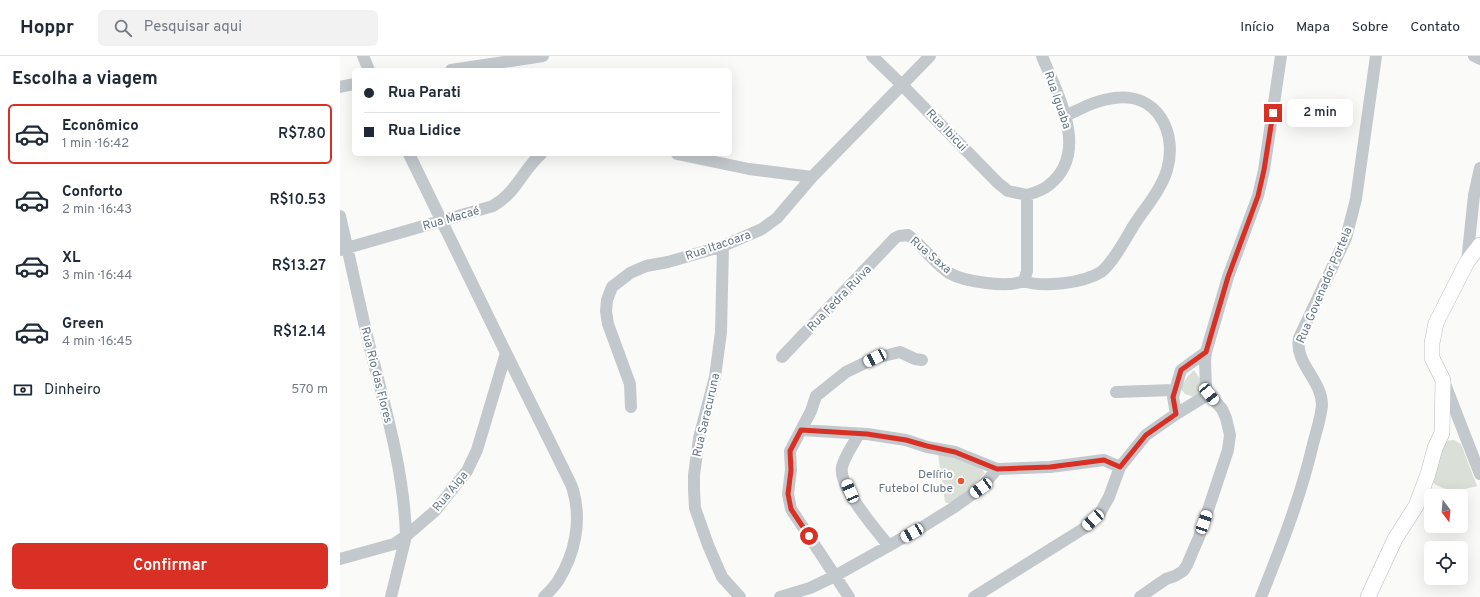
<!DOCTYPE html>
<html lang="pt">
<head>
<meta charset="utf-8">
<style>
	:root { --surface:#fff; --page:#f2f2f3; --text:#1f2937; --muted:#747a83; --line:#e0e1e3; --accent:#d93025 }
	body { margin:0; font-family:Overpass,sans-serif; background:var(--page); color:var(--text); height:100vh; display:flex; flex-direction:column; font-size:15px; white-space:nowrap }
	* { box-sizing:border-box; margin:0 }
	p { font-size:13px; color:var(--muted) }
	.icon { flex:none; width:22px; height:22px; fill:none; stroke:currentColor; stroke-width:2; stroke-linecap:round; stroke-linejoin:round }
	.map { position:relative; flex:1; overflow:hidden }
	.sheet { display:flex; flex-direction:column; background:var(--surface); width:340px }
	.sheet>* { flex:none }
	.banner { position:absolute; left:12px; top:12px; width:380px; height:88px; border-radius:6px; box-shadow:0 4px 16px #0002; display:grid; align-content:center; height:88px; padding:0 12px; background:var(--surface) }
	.needle { width:26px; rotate:164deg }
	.controls { position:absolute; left:1084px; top:433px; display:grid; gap:8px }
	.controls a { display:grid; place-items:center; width:44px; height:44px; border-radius:6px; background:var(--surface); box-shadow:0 4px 16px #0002; font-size:20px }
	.end { position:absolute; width:18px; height:18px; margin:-9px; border:5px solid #d93025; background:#fff; box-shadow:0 0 0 2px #fff }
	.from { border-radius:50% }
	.bubble { position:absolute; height:28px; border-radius:6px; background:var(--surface); box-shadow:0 4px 16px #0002; font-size:13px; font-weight:600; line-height:28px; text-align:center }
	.car { position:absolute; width:12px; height:24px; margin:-12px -6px; border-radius:5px; box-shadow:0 0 3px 1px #0007; background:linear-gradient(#fff 24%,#345 0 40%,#fff 0 76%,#345 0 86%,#fff 0) }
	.banner b { display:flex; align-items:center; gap:14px; height:38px; font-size:15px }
	.banner b+b { border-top:1px solid var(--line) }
	.banner i { width:10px; height:10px; background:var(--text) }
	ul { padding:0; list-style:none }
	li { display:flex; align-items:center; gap:12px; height:60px; margin:0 8px 6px; padding:0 4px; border:2px solid transparent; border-radius:6px }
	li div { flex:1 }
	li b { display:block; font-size:15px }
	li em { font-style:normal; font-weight:600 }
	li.selected { border-color:var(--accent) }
	li>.icon { width:36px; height:36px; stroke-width:1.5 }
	h2 { padding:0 12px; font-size:18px; line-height:48px }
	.pay { display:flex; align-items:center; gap:10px; height:44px; padding:0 12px; font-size:15px }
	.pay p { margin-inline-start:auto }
	.button { display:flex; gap:8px; margin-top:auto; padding:8px 12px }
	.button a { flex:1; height:46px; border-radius:6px; background:var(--accent); color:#fff; font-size:16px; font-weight:600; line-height:46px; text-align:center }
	header { display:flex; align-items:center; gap:24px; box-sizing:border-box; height:56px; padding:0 20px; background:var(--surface); border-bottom:1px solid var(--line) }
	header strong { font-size:19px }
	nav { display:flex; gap:22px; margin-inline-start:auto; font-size:14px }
	.search { width:280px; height:36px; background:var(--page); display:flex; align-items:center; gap:10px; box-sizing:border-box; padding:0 14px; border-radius:6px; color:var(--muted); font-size:15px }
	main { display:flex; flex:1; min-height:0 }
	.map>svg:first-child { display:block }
</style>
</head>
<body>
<header>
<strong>Hoppr</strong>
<div class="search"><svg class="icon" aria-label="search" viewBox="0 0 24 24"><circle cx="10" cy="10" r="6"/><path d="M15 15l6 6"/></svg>Pesquisar aqui</div>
<nav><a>Início</a><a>Mapa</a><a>Sobre</a><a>Contato</a></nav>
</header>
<main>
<section class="sheet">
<h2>Escolha a viagem</h2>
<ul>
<li class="selected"><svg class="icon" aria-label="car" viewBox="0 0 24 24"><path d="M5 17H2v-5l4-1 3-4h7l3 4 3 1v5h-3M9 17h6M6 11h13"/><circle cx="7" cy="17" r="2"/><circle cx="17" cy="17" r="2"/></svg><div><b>Econômico</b><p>1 min · 16:42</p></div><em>R$7.80</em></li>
<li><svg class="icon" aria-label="car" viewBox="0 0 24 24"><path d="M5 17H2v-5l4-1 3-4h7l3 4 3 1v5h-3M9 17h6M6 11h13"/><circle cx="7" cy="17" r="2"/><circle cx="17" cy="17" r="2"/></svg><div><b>Conforto</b><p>2 min · 16:43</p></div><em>R$10.53</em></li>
<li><svg class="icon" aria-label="car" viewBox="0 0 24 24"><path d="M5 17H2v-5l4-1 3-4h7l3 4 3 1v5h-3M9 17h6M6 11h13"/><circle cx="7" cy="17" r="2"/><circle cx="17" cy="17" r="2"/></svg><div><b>XL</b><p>3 min · 16:44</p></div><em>R$13.27</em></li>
<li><svg class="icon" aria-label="car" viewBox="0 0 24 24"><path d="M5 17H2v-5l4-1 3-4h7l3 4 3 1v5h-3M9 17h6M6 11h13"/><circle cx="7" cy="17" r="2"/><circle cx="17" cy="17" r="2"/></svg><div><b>Green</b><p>4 min · 16:45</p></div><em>R$12.14</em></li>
</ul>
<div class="pay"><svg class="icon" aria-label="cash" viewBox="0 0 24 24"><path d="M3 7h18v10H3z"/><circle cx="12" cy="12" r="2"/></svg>Dinheiro<p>570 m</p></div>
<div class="button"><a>Confirmar</a></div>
</section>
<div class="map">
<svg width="1140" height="541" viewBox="0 0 1140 541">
	<rect width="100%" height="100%" fill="#fafaf8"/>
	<!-- green -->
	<path fill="#dadfd7" d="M854,314L860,323L861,335L854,341L845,338L840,332L848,320Z
		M1114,384L1121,388L1137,430C1116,435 1113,438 1093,427L1100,400L1102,385Z
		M598,398C614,401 635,403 645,417L630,432L610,448L605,446Z"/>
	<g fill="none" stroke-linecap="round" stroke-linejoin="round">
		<defs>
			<path id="major" d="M1028,541L1055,483L1076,450L1088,418L1095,392L1102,377L1103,324L1092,302V287L1096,267L1127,206L1140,189"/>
		</defs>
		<!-- major casing -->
		<use href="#major" stroke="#b5babe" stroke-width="16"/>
		<!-- minor -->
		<path stroke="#c3c8cc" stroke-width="12" d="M23,0L29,14
			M532,0L561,28L658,127L668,135L687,139
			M1134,0L1140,3
			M111,14L203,0
			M0,31L14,28
			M69,98L166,297L224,414C227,421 231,427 233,434C242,465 235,498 218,525C214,531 209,536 204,541
			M337,98L409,113L472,121
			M687,139C694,137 703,134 709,129C751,96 717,38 702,0
			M0,160C10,203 19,246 29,288C45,351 64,414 66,480L54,488L0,503
			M383,190L381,276L375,321L359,382L354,419V433L355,452L368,489L382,521L400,541
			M0,194L153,150C176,137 182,115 201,98
			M1127,206L1134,139L1140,112
			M684,225C702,232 744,227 761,216C773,207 786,182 794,169C805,152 821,134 827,114C838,76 817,36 774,42C756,44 741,53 725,60
			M442,301L555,182L559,180L568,179C583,190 594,207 609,217C625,226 667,232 684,225L687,215V139
			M1105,328L1140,418
			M776,336L834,334
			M291,351L290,328L268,268L266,255L267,244L272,231L290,217L306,210L328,206L383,190L422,173L437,162L472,121L590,0
			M836,358L833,341L841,314L866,296
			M461,374L527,378L566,384L587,391L615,396L657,413L710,411L764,404L780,411L806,379L836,358L869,338
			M519,378C513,389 505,399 502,411C498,431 537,475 549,490
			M51,541L66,480L95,455L127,415L137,394L166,297
			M440,541L470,532L495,520L584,470L613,452L641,432L657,413
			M509,541L451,453L448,438L451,414L450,395L471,355L476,340L506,316L535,302L560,296L575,303L582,304
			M634,541L746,471L760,457L769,441L780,411
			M800,541L826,523L835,520L843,515L847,509L859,481L888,394L890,379L886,362L882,353L869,338L866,331L865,305L866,296L888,221L918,140L924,114L941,0
			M921,541C941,491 961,440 973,388C976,376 981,362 982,349C982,324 954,307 959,282L1006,182L1016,143L1036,0"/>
		<!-- major -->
		<use href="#major" stroke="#fff" stroke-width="15"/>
	</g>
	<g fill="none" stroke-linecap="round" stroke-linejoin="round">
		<!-- route -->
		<path stroke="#d93025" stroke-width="5" d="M469,480L451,453L448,438L451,414L450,395L461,374L527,378L566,384L587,390L615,396L657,413L710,411L764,404L780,411L806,379L836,358L833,341L841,314L866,296L888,221L918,140L924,114L933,57"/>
	</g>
	<!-- markers -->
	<circle fill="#e4572e" stroke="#fff" stroke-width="1.5" cx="621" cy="425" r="4"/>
	<g text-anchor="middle" stroke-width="4" stroke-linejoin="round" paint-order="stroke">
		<!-- street labels -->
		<g font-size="12" fill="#657683" stroke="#fff">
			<text transform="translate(718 44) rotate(71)" y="4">Rua Iguaba</text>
			<text transform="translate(607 74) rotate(46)" y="4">Rua Ibicui</text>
			<text transform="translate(111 162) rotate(-16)" y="4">Rua Macaé</text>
			<text transform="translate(378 189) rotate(-19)" y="4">Rua Itacoara</text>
			<text transform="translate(591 199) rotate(40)" y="4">Rua Saxa</text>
			<text transform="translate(984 229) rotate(-67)" y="4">Rua Govenador Portela</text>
			<text transform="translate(499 242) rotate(-46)" y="4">Rua Fedra Ruiva</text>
			<text transform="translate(37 319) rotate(76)" y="4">Rua Rio das Flores</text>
			<text transform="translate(366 359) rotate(-77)" y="4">Rua Saracuruna</text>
			<text transform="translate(110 435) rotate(-51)" y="4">Rua Aiga</text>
		</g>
		<!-- poi labels -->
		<g font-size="12" fill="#657683" stroke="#fff" text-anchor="end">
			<text x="613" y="422">Delírio<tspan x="613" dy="14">Futebol Clube</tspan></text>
		</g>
	</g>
</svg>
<div class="controls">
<a><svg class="needle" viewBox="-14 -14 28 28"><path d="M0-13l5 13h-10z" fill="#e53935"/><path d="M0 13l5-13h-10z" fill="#747a83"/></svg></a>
<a><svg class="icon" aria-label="locate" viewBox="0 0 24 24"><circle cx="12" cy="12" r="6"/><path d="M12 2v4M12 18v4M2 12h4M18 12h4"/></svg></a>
</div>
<i class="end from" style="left:469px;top:480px"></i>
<i class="end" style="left:933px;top:57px"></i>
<div class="bubble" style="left:947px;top:43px;width:66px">2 min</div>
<i class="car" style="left:535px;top:302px;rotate:243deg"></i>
<i class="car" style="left:869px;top:338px;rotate:141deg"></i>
<i class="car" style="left:641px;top:432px;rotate:234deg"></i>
<i class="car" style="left:510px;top:435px;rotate:337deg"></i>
<i class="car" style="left:753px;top:464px;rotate:228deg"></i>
<i class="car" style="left:864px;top:466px;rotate:19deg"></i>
<i class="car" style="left:572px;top:477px;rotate:240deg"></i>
<div class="banner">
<b><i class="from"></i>Rua Parati</b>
<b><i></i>Rua Lidice</b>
</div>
</div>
</main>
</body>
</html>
